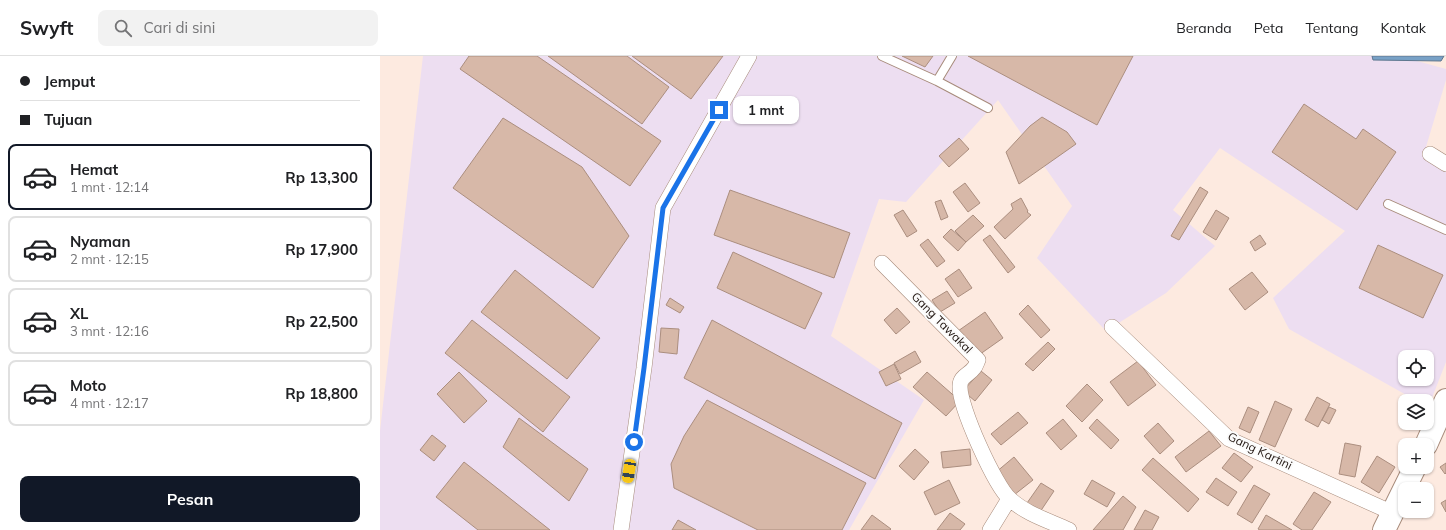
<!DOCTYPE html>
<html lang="id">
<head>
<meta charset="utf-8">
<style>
	:root { --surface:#fff; --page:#f2f2f2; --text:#202124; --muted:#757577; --line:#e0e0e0; --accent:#111827 }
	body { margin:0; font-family:Mulish,sans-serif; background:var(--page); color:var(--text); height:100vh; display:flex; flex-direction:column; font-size:15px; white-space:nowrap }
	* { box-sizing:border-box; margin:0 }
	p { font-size:13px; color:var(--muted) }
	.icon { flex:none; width:22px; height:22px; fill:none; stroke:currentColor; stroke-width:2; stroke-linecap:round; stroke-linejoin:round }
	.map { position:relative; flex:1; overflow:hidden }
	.drawer { display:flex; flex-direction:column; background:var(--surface); width:380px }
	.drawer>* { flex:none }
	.guide { display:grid; align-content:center; height:88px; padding:0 20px; background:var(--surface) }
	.controls { position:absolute; left:1018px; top:294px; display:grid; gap:8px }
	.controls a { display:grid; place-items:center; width:36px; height:36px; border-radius:8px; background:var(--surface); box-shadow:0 1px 3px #0004; font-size:20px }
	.end { position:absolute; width:18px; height:18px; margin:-9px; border:5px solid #1a73e8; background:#fff; box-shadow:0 0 0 2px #fff }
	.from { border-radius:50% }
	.bubble { position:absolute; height:28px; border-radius:8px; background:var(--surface); box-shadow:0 1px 3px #0004; font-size:13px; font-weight:700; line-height:28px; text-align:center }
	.car { position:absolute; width:12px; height:24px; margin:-12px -6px; border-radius:5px; box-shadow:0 0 3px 1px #0007; background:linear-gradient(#f5c518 24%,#345 0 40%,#f5c518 0 76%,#345 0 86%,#f5c518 0) }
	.guide b { display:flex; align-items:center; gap:14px; height:38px; font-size:15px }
	.guide b+b { border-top:1px solid var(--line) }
	.guide i { width:10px; height:10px; background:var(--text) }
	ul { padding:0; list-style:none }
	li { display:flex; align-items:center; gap:12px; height:66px; margin:0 8px 6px; padding:0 12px; border:2px solid var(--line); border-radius:8px }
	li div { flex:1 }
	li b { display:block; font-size:15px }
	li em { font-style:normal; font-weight:700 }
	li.on { border-color:var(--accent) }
	li>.icon { width:36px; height:36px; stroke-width:1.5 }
	.button { display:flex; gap:8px; margin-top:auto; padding:8px 20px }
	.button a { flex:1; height:46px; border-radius:8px; background:var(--accent); color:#fff; font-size:16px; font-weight:700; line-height:46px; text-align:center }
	header { display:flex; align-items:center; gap:24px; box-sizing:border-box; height:56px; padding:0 20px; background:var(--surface); border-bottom:1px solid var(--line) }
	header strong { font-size:19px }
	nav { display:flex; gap:22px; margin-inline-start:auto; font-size:14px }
	.search { width:280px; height:36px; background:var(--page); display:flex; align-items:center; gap:10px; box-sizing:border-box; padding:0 14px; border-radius:8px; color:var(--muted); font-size:15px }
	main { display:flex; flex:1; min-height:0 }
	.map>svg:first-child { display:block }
</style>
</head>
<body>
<header>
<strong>Swyft</strong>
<div class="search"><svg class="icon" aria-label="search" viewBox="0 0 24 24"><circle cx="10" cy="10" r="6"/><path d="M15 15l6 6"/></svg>Cari di sini</div>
<nav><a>Beranda</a><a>Peta</a><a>Tentang</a><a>Kontak</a></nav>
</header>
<main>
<section class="drawer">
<div class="guide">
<b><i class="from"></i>Jemput</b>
<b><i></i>Tujuan</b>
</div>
<ul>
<li class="on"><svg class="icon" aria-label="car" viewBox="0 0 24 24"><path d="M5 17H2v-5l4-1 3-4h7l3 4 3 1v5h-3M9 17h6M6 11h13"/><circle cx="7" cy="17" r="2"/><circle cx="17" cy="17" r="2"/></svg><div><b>Hemat</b><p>1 mnt · 12:14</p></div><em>Rp 13,300</em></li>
<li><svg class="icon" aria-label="car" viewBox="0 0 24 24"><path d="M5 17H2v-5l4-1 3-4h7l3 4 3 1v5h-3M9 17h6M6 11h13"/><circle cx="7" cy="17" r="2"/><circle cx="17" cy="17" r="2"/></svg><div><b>Nyaman</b><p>2 mnt · 12:15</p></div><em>Rp 17,900</em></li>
<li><svg class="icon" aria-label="car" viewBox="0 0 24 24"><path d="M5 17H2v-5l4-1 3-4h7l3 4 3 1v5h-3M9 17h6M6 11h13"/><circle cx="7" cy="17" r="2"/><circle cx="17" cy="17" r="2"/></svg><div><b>XL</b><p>3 mnt · 12:16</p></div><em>Rp 22,500</em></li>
<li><svg class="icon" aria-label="car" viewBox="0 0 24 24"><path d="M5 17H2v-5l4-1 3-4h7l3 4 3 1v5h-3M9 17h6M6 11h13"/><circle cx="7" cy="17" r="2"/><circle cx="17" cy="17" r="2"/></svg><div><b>Moto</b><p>4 mnt · 12:17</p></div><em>Rp 18,800</em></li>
</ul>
<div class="button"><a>Pesan</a></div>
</section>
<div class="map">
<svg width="1066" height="474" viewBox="0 0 1066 474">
	<rect width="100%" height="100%" fill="#fdeae0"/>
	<!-- industrial -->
	<path fill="#eddef1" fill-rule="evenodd" d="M43,0H1019L1066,13V24L1046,91L1066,104V306L1048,352L1047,351V345H1037L909,273L893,242L965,175L840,92L793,154L835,190L786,237L726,275L657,202L692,150L618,44L526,146L499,143L451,280L544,344L469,474H0V375ZM1025,301H1047V323H1025Z"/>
	<!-- water -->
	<path fill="#78a1c6" stroke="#5e778f" d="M992,0H1064L1061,5L993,4Z"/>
	<!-- building -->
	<path fill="#d7b8a8" stroke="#ab8e7f" d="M89,0H157L281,85L250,130L80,13Z
		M168,0H247L289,31L262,68Z
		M252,0H343L311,43Z
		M522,0H553L545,11Z
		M588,0H753L717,69Z
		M924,48L976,83L983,73L1016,96L977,154L892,96Z
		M662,61L687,76L696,88L639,128L626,96L650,70Z
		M123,62L202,111L249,180L213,232L73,132Z
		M579,82L589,93L569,111L559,100Z
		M585,127L600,147L588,156L573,136Z
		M820,131L828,136L799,184L791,180Z
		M350,134L470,177L454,222L334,179Z
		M641,142L648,155L647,156L651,159L625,183L614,171L633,153L631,148Z
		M561,144L568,161L561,164L555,146Z
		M523,154L537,175L527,181L514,159Z
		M836,154L849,162L836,184L823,176Z
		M593,159L604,170L586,186L575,175Z
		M571,173L586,186L578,195L563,181Z
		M610,179L635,211L628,217L603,184Z
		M880,179L886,188L875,195L870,186Z
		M548,183L565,205L557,211L540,189Z
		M998,189L1063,219L1043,262L979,232Z
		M353,196L442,237L425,273L337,232Z
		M579,213L592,232L578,241L565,223Z
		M135,214L220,282L187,323L101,256Z
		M872,216L888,236L865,254L849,233Z
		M567,235L575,247L560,256L552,244Z
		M290,242L304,251L300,257L286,249Z
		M648,249L670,274L661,282L639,258Z
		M517,252L530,266L516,278L504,264Z
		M605,256L623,282L596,301L578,275Z
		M92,264L190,341L163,376L65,297Z
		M332,264L522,367L495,423L304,322Z
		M281,272L299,273L297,298L279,296Z
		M668,286L675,293L653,315L645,308Z
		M535,295L541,306L520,318L514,307Z
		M758,305L776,329L748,350L730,326Z
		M514,308L521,323L506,330L499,316Z
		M601,315L612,324L595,345L583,335Z
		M79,316L107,345L84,367L57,338Z
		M547,316L580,345L566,360L533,331Z
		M707,328L723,344L702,366L686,350Z
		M937,341L950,348L938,371L925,364Z
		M327,344L486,427L462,474H378L294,432L291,408L304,380Z
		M895,345L912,353L895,391L879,384Z
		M868,351L879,356L870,377L859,372Z
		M949,351L956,354L949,368L942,364Z
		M638,356L648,367L621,389L611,378Z
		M139,362L208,413L189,445L123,391Z
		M683,363L697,380L681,394L666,377Z
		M717,363L739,384L731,393L709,372Z
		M778,367L794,385L780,398L764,380Z
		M829,375L841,390L806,416L795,401Z
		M52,379L66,390L54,405L40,394Z
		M965,387L981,390L975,421L959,418Z
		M535,393L549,406L534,424L519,410Z
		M590,393L591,409L563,412L561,396Z
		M854,397L873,411L861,426L842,412Z
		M997,400L1015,411L999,437L981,426Z
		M634,401L653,424L634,439L615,417Z
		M773,402L819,443L808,456L762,414Z
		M84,406L170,474H98L56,441Z
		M1066,407V417L1065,418L1060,411Z
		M836,422L857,436L848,450L826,436Z
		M569,424L580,447L555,459L544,436Z
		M712,424L735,437L727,451L704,438Z
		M661,427L674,435L660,456L647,447Z
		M874,429L890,438L872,467L857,458Z
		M934,436L951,446L932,474H922L913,468Z
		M743,440L756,451L743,474H713Z
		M1066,444V456L1061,447Z
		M765,454L779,461L772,474H754Z
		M570,457L585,468L580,474H557Z
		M492,459L511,473L510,474H481Z
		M886,459L912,474H880L878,473Z
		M298,464L316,474H292Z"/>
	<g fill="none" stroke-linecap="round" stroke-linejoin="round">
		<defs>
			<path id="lane" d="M502,0L557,25L608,52
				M557,25L572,0
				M1008,148L1066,174"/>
			<path id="street" d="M1050,98L1066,108
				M502,207L598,304C597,306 596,310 594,312C589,319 580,320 580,330C579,350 615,430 630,443C646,458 670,465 689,474
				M732,271L849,383L1013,457
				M241,474L264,312L283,152L369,0
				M610,474L629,443"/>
			<path id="primary" d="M1046,389L1066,344
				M1004,474L1035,411"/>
		</defs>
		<!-- lane casing -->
		<use href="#lane" stroke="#a78b7b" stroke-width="10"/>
		<!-- street casing -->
		<use href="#street" stroke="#a78b7b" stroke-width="16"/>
		<!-- primary casing -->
		<use href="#primary" stroke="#a78b7b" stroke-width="24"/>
		<!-- lane -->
		<use href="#lane" stroke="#fff" stroke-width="8"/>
		<!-- street -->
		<use href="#street" stroke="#fff" stroke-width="15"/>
		<!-- primary -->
		<use href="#primary" stroke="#fff" stroke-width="22"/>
	</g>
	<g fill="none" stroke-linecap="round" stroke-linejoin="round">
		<!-- route -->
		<path stroke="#1a73e8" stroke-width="5" d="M254,386L264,312L283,152L339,54"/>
	</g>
	<g text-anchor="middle" stroke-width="4" stroke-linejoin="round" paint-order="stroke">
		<!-- street labels -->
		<g font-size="12" fill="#201510" stroke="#fbfbfb">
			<text transform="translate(562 267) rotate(45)" y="4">Gang Tawakal</text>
			<text transform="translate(880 395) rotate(26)" y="4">Gang Kartini</text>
		</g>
	</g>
</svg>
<div class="controls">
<a><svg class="icon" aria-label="locate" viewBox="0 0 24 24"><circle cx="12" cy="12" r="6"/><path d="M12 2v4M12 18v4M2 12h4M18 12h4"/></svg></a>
<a><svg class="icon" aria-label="layers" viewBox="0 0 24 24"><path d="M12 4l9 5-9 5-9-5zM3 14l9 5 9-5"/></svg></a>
<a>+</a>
<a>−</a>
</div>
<i class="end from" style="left:254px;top:386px"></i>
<i class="end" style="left:339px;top:54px"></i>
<div class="bubble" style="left:353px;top:40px;width:66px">1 mnt</div>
<i class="car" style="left:249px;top:415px;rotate:189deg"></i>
</div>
</main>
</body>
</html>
